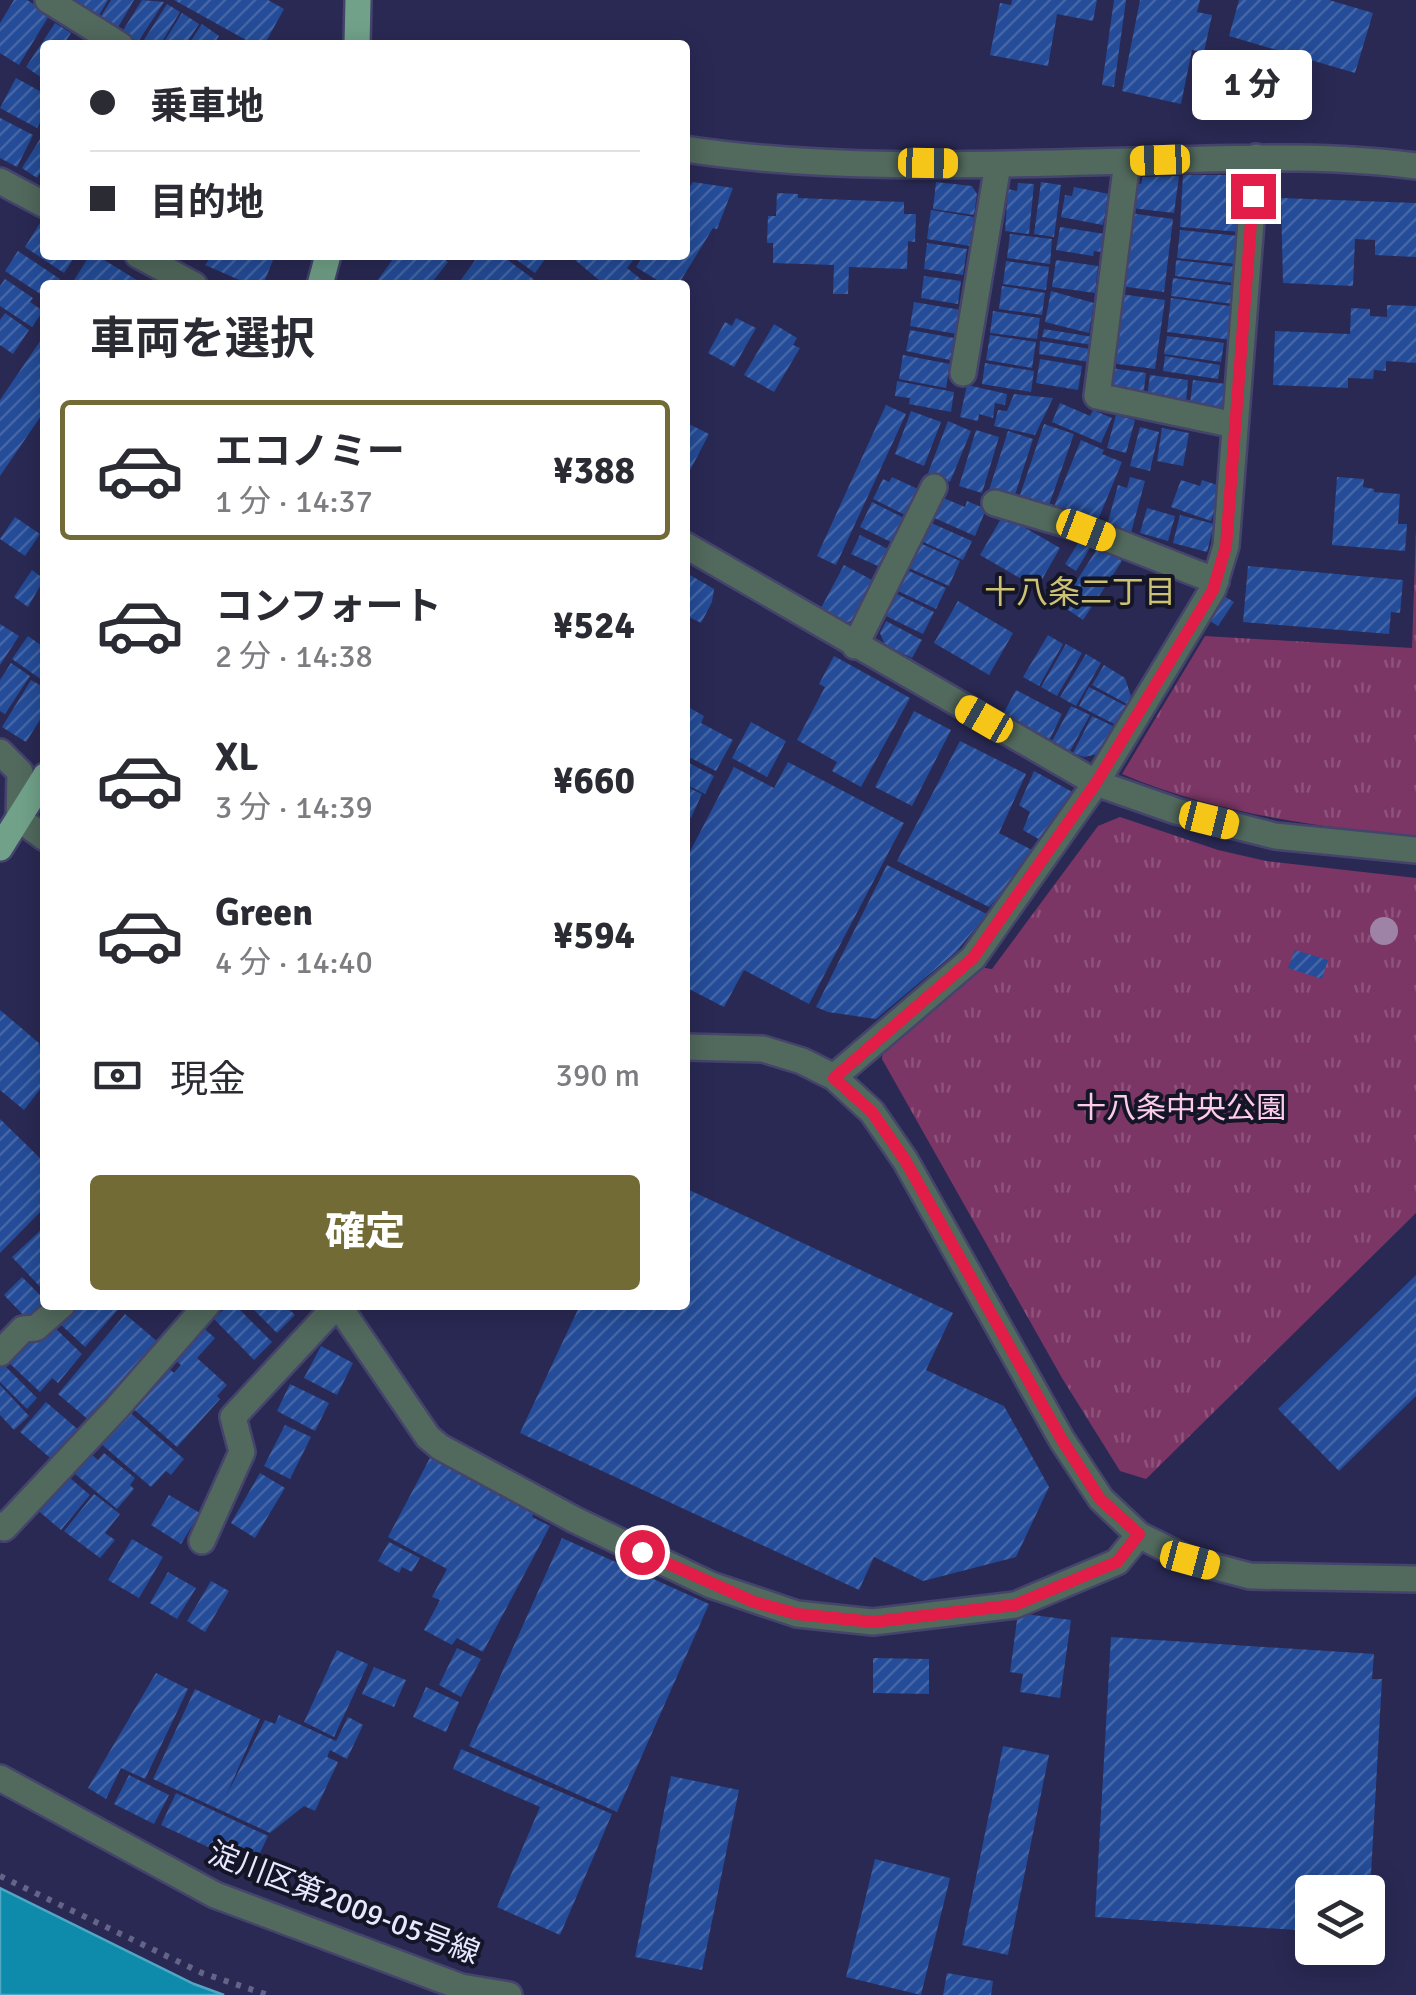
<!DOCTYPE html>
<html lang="ja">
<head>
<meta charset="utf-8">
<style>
	:root { --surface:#fff; --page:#f7f7f7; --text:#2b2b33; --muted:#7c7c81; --line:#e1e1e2; --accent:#736b36 }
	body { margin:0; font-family:Signika,"Noto Sans JP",sans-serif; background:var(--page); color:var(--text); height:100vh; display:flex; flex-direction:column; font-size:38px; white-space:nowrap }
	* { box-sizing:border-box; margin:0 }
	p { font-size:32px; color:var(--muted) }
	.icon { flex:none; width:55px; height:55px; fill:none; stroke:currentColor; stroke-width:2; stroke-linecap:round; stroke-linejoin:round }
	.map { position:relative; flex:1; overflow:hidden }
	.drawer { position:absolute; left:40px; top:280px; width:650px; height:1030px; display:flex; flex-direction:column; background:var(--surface); border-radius:10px; box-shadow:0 5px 25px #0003 }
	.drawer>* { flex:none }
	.guide { position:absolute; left:40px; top:40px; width:650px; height:220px; border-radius:10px; box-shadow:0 5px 25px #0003; display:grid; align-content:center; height:220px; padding:0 50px; background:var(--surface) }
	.fabs { position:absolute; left:1295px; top:1875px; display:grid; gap:20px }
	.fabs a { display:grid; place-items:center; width:90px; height:90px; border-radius:10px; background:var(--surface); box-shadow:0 5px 25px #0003; font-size:50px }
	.end { position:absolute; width:45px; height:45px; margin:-22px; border:12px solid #e11d48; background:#fff; box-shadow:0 0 0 5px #fff }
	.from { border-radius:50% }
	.bubble { position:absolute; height:70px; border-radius:10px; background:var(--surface); box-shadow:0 5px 25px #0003; font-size:32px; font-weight:800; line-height:70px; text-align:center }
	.car { position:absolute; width:30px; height:60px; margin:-30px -15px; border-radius:12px; box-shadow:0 0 8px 2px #0007; background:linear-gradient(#f5c518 24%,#345 0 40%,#f5c518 0 76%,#345 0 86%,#f5c518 0) }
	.guide b { display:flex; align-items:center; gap:35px; height:95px; font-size:38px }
	.guide b+b { border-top:2px solid var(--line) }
	.guide i { width:25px; height:25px; background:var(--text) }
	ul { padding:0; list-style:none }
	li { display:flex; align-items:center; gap:30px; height:140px; margin:0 20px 15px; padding:0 30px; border:5px solid transparent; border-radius:10px }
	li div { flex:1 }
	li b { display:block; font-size:38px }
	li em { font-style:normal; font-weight:800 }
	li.selected { border-color:var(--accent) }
	li>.icon { width:90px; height:90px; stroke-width:1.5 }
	h2 { padding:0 50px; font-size:45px; line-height:120px }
	.pay { display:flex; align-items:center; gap:25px; height:110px; padding:0 50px; font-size:38px }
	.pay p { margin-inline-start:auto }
	.cta { display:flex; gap:20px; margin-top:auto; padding:20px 50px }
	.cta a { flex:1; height:115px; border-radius:10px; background:var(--accent); color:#fff; font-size:40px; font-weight:800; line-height:115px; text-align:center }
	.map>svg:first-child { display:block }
</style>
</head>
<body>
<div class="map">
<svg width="1416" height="1995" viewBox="0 0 1416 1995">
	<defs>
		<pattern id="park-tufts" width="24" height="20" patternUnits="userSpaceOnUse" patternTransform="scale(2.5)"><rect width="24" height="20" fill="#7b3665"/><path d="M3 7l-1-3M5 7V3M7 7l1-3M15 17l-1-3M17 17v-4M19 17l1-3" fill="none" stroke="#8e537c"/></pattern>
		<pattern id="building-hatch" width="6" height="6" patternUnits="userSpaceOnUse" patternTransform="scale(2.5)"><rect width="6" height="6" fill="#244c98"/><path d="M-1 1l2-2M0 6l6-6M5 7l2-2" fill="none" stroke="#4466a7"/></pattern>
	</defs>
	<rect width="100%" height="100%" fill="#2a2954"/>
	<!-- park -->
	<path fill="url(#park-tufts)" d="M1416,530V837C1315,826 1217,814 1122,774L1205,636L1412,648Z
		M1120,817L1218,850L1266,861L1416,878V1213L1146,1479L1120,1471L1062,1378L882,1059L883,1049L979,967L992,969L1098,826Z"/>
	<!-- water -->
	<path fill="#0e8bab" stroke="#4fa7c4" stroke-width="2.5" d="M0,1888L194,1984L224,1995H0Z"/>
	<!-- building -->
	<path fill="url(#building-hatch)" d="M14,0H27L50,14L19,65L0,53V23Z
		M71,0H108L98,17Z
		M111,0H134L117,29L100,18Z
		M142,0L164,2L138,42L122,32Z
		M174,0H268L284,9L264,45H255Z
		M1012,0H1097L1093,21L1057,14L1048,66L990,55L1000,3L1011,5Z
		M1114,0H1126L1114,87L1102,85Z
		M1140,0H1200L1197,12L1212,15L1204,52L1192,50L1181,104L1122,91Z
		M1239,0H1329L1373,13L1355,73L1229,36Z
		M167,4L180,12L160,45H145L142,43Z
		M182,13L199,24L185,45H162Z
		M55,23L71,33L63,45H45V73L42,78L26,67Z
		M202,24L219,36L213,45H188Z
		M16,78L45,94V113L37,128L0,108Z
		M0,118L33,135L17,167L0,158Z
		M45,131V165L37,178L22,168Z
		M1183,175H1227L1231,192L1244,196L1241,232L1180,227Z
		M1179,176L1174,213L1131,208L1134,184H1141L1143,177Z
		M693,182L733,188L717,229L713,228L678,285H665L636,267L644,255H685V194Z
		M936,182L972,186L977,194L974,215L933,209Z
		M1041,182L1061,185L1054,237L1034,234Z
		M1018,183L1034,184L1029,234L1005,231L1008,189L1017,191Z
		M1074,187L1109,194L1103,225L1061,217L1065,195L1072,196Z
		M777,193L798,194V198L904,202V214H916L915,242L908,241L907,269L849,267L848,294H833L834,265L773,263V243H767L768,216H776Z
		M1281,198L1416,203V257L1375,255V240L1355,239L1353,286L1283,283Z
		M931,210L974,217L970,246L927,239Z
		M1129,213L1173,219L1164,292L1120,286Z
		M40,223L45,226V255H76L64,273L25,247Z
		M1060,227L1105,234L1102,252L1094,251L1093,256L1056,250Z
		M1180,230L1239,236L1237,264L1177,258Z
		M1010,234L1052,239L1050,264L1007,258Z
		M927,243L967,249L963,275L924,269Z
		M18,251L60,279L56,285H45V297L5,271Z
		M90,255H96L140,282L71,285Z
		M212,255H275L263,285H251L205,265Z
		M396,255H438L448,262L430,285H374Z
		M479,255H501L536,281L532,285H457Z
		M510,255H548L535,273Z
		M569,255H609L616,260L620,255H637L627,268L642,280L638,285H605Z
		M1056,260L1098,266L1095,293L1052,287Z
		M1176,260L1237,267L1235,283L1175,276Z
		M1006,261L1049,267L1046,290L1003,284Z
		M924,276L961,281L958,304L921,298Z
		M1173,278L1235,286L1233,304L1171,296Z
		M5,279L33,298L30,302L43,311L32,327L0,306V286Z
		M1002,286L1045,293L1042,315L999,309Z
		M1051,291L1094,303L1089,333L1045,322Z
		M1120,294L1165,300L1155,369L1110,363Z
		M1171,298L1237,307L1232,340L1167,332Z
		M914,302L961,310L957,334L910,326Z
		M1387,305L1416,306V363L1386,361V371L1374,370L1373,379L1348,378V388L1273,385L1275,331L1350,334L1351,308L1370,309V316L1387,317Z
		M993,311L1040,318L1037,339L990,333Z
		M5,313L29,330L13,354L0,345V320Z
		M736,318L756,328L734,367L708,353L725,322L732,326Z
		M774,324L797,338L793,345L800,348L774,392L744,375Z
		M1044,329L1093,337L1092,345L1042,337Z
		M910,330L954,338L950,360L906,351Z
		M45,334V410L0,476V400Z
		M990,335L1036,342L1032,368L986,360Z
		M1167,336L1224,343L1221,362L1164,354Z
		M1040,341L1091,349L1089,362L1039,354Z
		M903,355L950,364L946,388L899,379Z
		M1165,356L1220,365L1218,379L1163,371Z
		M1040,359L1082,366L1078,390L1036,383Z
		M985,363L1034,371L1031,392L982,384Z
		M1111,368L1146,373L1143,397L1108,390Z
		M1150,375L1188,380L1186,402L1147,397Z
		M1193,380L1226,384L1223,408L1190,403Z
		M897,381L954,392L951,412L909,404L910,398L895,396Z
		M967,385L1007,394L1005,405L995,403L993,418L979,414L978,421L960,417Z
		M1014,394L1053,398L1035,435L994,426L998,410L1007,411Z
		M1060,403L1090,416L1093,410L1112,418L1101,443L1052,422Z
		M886,405L906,414L836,565L817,556Z
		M911,411L941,422L924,466L895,454Z
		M1116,415L1135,420L1126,453L1107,448Z
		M948,421L971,431L950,482L928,473Z
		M685,422L709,434L685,480Z
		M1044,424L1074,434L1049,505L1020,495Z
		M1140,427L1159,432L1150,471L1130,466Z
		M1162,428L1189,433L1183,466L1157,461Z
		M976,430L999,437L982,493L959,486Z
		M1008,431L1033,439L1014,498L989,490Z
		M1081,440L1104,450L1102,454L1122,462L1095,527L1053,509Z
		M892,477L920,490L907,516L873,499L883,479L889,482Z
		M1130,477L1145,481L1129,540L1105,533L1118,485L1127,488Z
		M1337,477L1364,479L1363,487L1374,489V492L1400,494L1398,524H1407L1405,551L1332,545Z
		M1181,480L1200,486L1202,480L1223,487L1211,521L1171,507Z
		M941,497L965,507L967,501L986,509L975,536L932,517Z
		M872,502L904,518L893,543L860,527Z
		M1147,508L1175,516L1168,541L1140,533Z
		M1003,515L1060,548L1037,588L980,555Z
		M1180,515L1214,524L1207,552L1173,543Z
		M15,517L40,534L25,556L0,539Z
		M929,522L972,541L963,560L921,541Z
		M860,535L888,549L880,567L851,554Z
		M1082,537L1093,543L1076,571L1065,564Z
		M920,543L960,561L949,586L909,568Z
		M1099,546L1122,561L1083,620L1061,605Z
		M844,565L874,581L855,619L844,624L820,610Z
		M1248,566L1403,580L1400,613L1391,612L1389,634L1243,622Z
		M32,570L44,579L28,607L14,597Z
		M907,570L946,588L936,609L898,591Z
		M685,572L714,589L712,602L701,623L685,615Z
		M897,594L934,612L923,634L886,616Z
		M1222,595L1234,602L1218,626L1207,619Z
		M958,601L1013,633L989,675L934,643Z
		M886,621L922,640L912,658L885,645L880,633Z
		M0,624L19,636L0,665Z
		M1048,635L1063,644L1039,686L1023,677Z
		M28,636L45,648V675L42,680L12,659Z
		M1066,644L1082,653L1057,696L1041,687Z
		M1086,654L1101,663L1076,706L1060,697Z
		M834,656L910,698L861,787L832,771L837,762L797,740L825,687L819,684Z
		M11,663L30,676L5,714L0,711V680Z
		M1104,665L1125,678L1131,696L1127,704L1092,685Z
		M31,680L45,688V712L26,742L2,727Z
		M1089,687L1126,706L1116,725L1079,706Z
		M1016,690L1062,714L1049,741L1002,716Z
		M685,705L704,716L701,723L733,740L716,771L685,755Z
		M1071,706L1090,715L1070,751L1052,741Z
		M914,711L951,730L912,806L875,787Z
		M1092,716L1113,726L1098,754L1084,757L1073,753Z
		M751,722L786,741L767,777L732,758Z
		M960,741L1026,774L999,833L1040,854L1013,888L1008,887L989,907L897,861Z
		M685,761L714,776L705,794L685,784Z
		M788,762L904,823L809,1004L744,970L724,1007L685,987V861L734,767L774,788Z
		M1034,771L1078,795L1047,844L1023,830L1030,812L1019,805Z
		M685,786L702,794L691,818L685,815Z
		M887,865L987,914L956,952L876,1019L828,1012L816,1007Z
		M1295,950L1328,960L1322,979L1288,968Z
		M0,1010L39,1043L45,1083L24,1110L0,1090Z
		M0,1119L45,1163V1207L0,1253Z
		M685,1188L953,1313L926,1370L1004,1406L1049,1487L1016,1557L923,1581L874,1557L859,1590L520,1433L580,1305H685Z
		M45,1226V1292L12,1257Z
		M1416,1275V1396L1339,1471L1278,1409Z
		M22,1277L45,1300L32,1324L4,1295Z
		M75,1305H122L85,1347L59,1323Z
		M228,1305H235L272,1342L254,1360L214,1319Z
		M249,1305H284L295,1315L277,1333Z
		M125,1314L158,1342L91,1422L58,1394Z
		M199,1324L215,1338L197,1358L227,1385L217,1396L220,1399L177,1447L129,1405L164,1365L174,1373L181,1365L170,1356Z
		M52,1325L82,1354L58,1383L52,1378L40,1392L6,1360L30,1335Z
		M321,1346L353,1363L337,1395L304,1378Z
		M0,1361L37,1398L27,1409L0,1382Z
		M290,1384L329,1403L315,1431L277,1411Z
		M0,1385L29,1416L14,1430L0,1415Z
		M46,1402L81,1432L55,1462L20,1432Z
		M127,1410L184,1459L171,1475L166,1471L151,1487L99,1442Z
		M285,1425L311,1437L290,1479L264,1466Z
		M104,1453L135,1478L130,1485L134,1489L117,1509L75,1474L91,1454L98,1460Z
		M430,1458L487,1488L490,1482L537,1508L532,1517L550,1526L483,1652L457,1638L452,1645L424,1630L440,1600L432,1597L447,1569L388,1537Z
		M64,1473L90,1495L61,1530L35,1508Z
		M260,1473L285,1488L255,1538L231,1523Z
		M94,1494L120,1514L105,1533L115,1540L100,1558L64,1531Z
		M169,1495L200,1513L181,1544L151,1525Z
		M562,1538L709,1604L617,1812L469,1746Z
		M132,1539L163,1557L139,1598L108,1580Z
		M389,1542L420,1558L412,1572L402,1567L399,1573L378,1561Z
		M168,1572L196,1588L177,1619L150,1603Z
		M211,1581L229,1591L205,1632L187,1621Z
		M1018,1613L1071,1620L1060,1698L1020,1692L1023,1674L1010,1672Z
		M1111,1637L1374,1654L1372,1679H1382L1370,1892H1312V1931L1095,1917Z
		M457,1648L481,1659L461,1697L439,1685Z
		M337,1650L368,1664L334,1737L304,1722Z
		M873,1658L929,1659V1694L873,1693Z
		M374,1667L406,1680L394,1707L362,1694Z
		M156,1673L188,1689L145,1779L121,1768L106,1799L88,1788Z
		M426,1687L459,1702L446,1732L413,1717Z
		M195,1689L260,1719L226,1796L265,1720L275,1724L279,1715L336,1741L348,1717L363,1725L347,1759L330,1750L327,1757L338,1762L315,1811L304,1806L270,1833L153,1779Z
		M1003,1746L1049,1755L1008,1955L962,1945Z
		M461,1749L612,1814L560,1935L497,1907L540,1807L453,1769Z
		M129,1775L169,1795L154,1824L114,1804Z
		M671,1776L739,1790L702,1970L635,1957Z
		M176,1793L268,1836L253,1868L161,1825Z
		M875,1859L950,1878L921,1995L846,1977Z
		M947,1973L993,1981L991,1995H943Z"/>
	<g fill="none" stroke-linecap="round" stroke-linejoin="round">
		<defs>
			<path id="minor" d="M48,0L120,45
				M685,149C829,171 981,165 1127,161C1223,159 1320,153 1416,166
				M1127,161L1097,396L1235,425
				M0,181L45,205
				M138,255L194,285
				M963,373L998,165
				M995,503L1086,530L1216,581
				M685,545L1096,783L1176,811L1275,836L1416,850
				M855,646L934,487
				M0,752L20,772L19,819L45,838
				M685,1047L763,1049L802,1061L834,1077L872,1112L905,1160L1062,1440L1101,1499L1139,1535L1189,1560L1250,1576L1416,1579
				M834,1077L973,958L1096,783L1213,589L1226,546L1256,157
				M338,1305L428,1437L440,1447L575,1520L711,1585L797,1614L873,1622L1015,1605L1117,1562L1139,1535
				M0,1353L23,1329L36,1328L62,1305
				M0,1525L4,1528L116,1409L207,1305
				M202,1541L242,1452L233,1417L337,1305
				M0,1778L215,1895L461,1987L509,1995"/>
			<path id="major" d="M357,45L358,0
				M320,285L328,255
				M0,848L45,776"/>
		</defs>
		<!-- minor casing -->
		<use href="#minor" stroke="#44446c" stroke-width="30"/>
		<!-- major casing -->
		<use href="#major" stroke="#44446c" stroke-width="30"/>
		<!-- path -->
		<path stroke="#646488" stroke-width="6" stroke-dasharray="5 8" stroke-linecap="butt" d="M0,1876L202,1973L268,1995"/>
		<!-- minor -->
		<use href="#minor" stroke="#52695d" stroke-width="25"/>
		<!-- major -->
		<use href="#major" stroke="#71a289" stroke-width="25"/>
	</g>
	<!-- trees -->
	<circle fill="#9e83a6" cx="1384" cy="931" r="14"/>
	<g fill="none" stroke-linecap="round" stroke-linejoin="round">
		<!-- route -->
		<path stroke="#e11d48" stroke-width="12" d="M642,1552L754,1602L797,1614L873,1622L1015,1605L1117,1562L1139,1534L1100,1499L1062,1440L905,1160L872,1112L834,1078L973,958L1096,783L1213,590L1226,546L1253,196"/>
	</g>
	<g text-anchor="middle" stroke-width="8" stroke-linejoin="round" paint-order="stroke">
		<!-- park labels -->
		<g font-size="30" fill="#fccce9" stroke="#151528">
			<text x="1181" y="1118">十八条中央公園</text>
		</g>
		<!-- street labels -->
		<g font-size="30" fill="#e6e8fe" stroke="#151528">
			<text transform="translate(344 1903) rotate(21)" y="10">淀川区第2009-05号線</text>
		</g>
		<!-- neighbourhood labels -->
		<g font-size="32" fill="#cdc274" stroke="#151528">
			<text x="1080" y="603">十八条二丁目</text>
		</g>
	</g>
</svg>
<div class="fabs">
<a><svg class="icon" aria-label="layers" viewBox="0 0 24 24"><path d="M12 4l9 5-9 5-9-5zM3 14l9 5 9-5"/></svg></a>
</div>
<i class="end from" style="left:642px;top:1552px"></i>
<i class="end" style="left:1253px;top:196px"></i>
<div class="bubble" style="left:1192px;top:50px;width:120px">1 分</div>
<i class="car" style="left:1160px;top:160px;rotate:268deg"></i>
<i class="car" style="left:928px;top:163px;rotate:91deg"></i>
<i class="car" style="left:1086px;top:530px;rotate:111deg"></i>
<i class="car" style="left:984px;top:719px;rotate:300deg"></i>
<i class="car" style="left:1209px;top:820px;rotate:104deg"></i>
<i class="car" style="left:1190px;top:1560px;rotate:105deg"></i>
<div class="guide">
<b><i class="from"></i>乗車地</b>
<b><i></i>目的地</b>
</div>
<section class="drawer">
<h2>車両を選択</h2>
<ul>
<li class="selected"><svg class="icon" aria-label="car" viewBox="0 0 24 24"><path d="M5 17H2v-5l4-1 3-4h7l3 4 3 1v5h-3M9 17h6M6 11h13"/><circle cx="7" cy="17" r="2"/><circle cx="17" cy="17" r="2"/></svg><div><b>エコノミー</b><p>1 分 · 14:37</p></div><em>¥388</em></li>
<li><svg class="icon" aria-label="car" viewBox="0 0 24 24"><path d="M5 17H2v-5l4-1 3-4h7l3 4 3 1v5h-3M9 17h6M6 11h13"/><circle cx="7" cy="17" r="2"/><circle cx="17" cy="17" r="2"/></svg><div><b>コンフォート</b><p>2 分 · 14:38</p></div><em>¥524</em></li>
<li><svg class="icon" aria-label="car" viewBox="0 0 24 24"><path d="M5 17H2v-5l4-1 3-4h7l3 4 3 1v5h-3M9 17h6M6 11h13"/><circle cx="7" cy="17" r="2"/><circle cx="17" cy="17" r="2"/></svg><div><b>XL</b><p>3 分 · 14:39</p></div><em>¥660</em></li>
<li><svg class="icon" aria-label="car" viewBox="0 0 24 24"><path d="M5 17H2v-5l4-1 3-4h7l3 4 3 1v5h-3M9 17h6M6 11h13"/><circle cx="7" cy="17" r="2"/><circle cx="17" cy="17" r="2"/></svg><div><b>Green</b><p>4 分 · 14:40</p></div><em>¥594</em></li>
</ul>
<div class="pay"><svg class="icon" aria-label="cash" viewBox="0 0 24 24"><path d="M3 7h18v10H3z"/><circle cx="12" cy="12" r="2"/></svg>現金<p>390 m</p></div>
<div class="cta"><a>確定</a></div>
</section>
</div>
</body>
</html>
